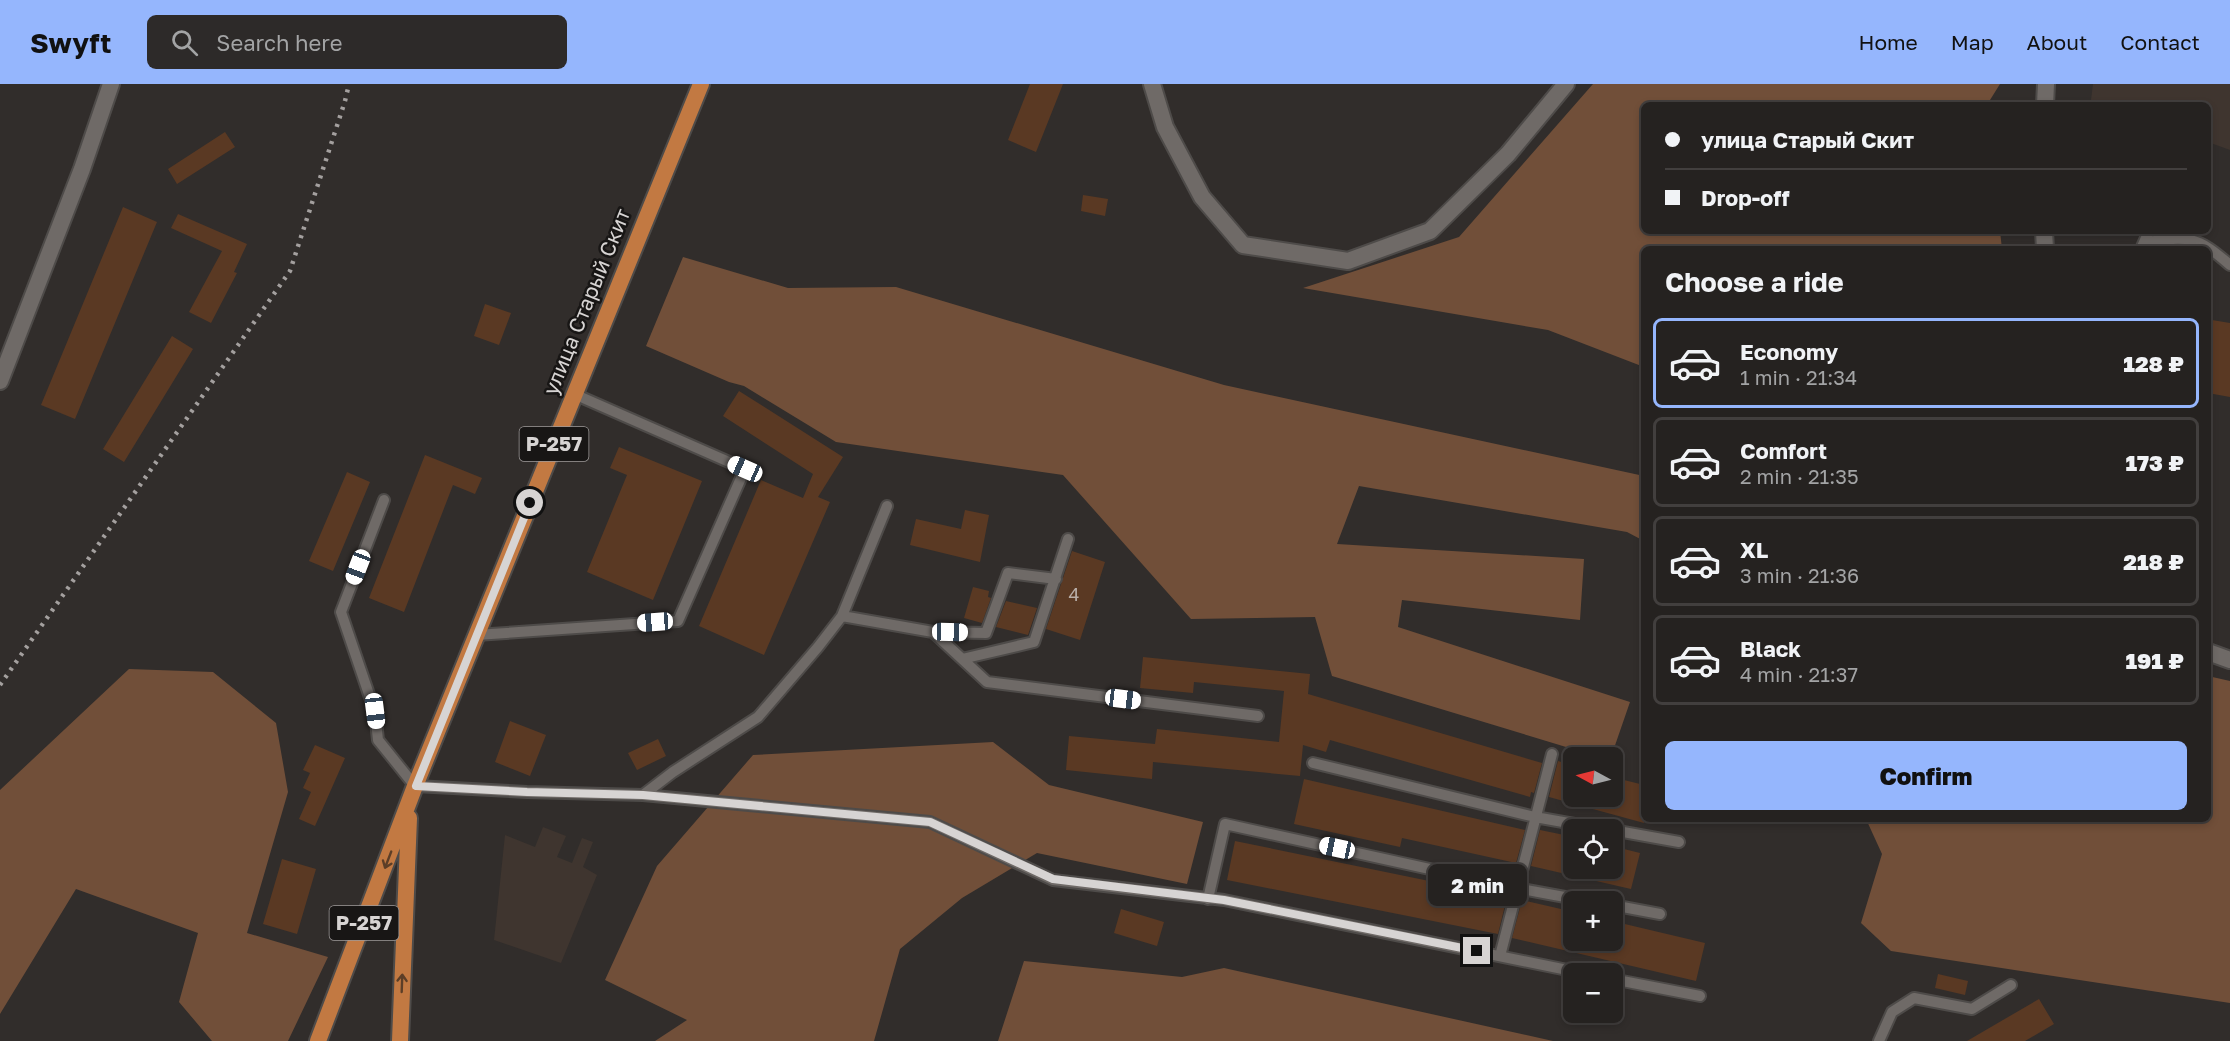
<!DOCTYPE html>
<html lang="en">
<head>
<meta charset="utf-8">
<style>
	:root { --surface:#252220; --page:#2d2a29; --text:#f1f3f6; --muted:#a3a4a5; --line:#423f3e; --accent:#95b6fd }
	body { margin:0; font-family:"Golos Text",sans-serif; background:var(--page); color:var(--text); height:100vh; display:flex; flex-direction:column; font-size:22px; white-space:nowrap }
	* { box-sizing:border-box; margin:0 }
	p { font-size:20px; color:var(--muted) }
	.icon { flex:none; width:33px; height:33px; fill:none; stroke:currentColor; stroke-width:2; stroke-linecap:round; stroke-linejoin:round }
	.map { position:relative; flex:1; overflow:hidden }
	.panel { position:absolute; left:1641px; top:162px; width:570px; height:576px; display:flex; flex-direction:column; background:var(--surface); border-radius:9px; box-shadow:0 3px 9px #0003,0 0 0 2px var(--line) }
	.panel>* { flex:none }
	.banner { position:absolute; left:1641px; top:18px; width:570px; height:132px; border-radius:9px; box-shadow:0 3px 9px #0003,0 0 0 2px var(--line); display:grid; align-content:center; height:132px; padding:0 24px; background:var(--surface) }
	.needle { width:39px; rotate:277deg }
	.buttons { position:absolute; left:1563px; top:663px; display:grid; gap:12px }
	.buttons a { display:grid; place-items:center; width:60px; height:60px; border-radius:9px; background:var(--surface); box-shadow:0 3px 9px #0003,0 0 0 2px var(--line); font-size:30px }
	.end { position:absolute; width:27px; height:27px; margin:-14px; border:8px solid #d7d4d3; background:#111; box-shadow:0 0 0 3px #111 }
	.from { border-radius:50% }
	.bubble { position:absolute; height:42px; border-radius:9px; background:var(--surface); box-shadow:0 3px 9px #0003,0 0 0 2px var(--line); font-size:20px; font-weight:800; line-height:42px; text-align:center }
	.car { position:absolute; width:18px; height:36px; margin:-18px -9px; border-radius:8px; box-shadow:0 0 4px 2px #0007; background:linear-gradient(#fff 24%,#345 0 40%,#fff 0 76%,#345 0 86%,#fff 0) }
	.banner b { display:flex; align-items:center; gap:21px; height:57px; font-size:22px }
	.banner b+b { border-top:2px solid var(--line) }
	.banner i { width:15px; height:15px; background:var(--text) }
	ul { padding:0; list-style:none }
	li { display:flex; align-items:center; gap:18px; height:90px; margin:0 12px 9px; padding:0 12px; border:3px solid var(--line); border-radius:9px }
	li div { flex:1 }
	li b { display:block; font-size:22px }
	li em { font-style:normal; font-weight:800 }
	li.selected { border-color:var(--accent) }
	li>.icon { width:54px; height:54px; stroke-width:1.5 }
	h2 { padding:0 24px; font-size:27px; line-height:72px }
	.cta { display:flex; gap:12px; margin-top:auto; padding:12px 24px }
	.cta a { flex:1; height:69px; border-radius:9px; background:var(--accent); color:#111; font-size:24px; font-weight:800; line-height:69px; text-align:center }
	header { display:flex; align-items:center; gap:36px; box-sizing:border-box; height:84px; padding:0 30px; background:var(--accent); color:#111 }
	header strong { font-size:28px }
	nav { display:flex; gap:33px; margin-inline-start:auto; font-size:21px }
	.search { width:420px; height:54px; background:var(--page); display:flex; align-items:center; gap:15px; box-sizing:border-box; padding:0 21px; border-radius:9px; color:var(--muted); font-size:22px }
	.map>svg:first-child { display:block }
</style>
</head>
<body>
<header>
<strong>Swyft</strong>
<div class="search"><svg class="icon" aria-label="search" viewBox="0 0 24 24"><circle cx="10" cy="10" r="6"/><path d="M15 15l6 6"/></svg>Search here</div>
<nav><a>Home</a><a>Map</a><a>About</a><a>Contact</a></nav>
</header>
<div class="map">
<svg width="2230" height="957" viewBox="0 0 2230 957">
	<rect width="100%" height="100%" fill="#312d2b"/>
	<!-- built -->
	<path fill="#3f352f" d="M2093,0H2230V66L2208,58V21H2104L2091,16Z
		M543,743L566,752L557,773L572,779L582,754L593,758L583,783L597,791L561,879L494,856L505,751L535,763Z"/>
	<!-- forest -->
	<path fill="#714f39" d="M1593,0H2000L1990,16L1991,21H1644V147H2000L2002,165H1644V283L1548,246L1303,204L1459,153Z
		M683,173L788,204L896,203L1224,301L1644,392V457L1627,448L1359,402L1337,460L1584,475L1580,536L1402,516L1398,543L1630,618L1611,673H1599L1332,592L1315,533L1191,535L1063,391L836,358L744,302L729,298L646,262Z
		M129,585L213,588L276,639L288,708L247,849L328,873L288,957H212L179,918L198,849L76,805L0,930V706Z
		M2208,592L2230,597V919L1891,867L1861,839L1882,770L1866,735H2208Z
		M993,658L1049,701L1203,738L1187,800L1037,769L962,814L900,865L874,957H655L687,936L605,896L657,782L753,671Z
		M1024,877L1182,893L1224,884L1553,957H998Z"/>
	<!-- building -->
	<path fill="#5a3923" d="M1030,0H1063L1036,68L1008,56Z
		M225,48L235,63L177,100L168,85Z
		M1083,111L1108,115L1105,132L1081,127Z
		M123,123L157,138L75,335L41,321Z
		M178,130L247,160L234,188L237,189L211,239L189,228L222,167L171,144Z
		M485,220L511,229L499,261L474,252Z
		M2212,236L2230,239V313L2208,309V259Z
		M172,252L193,265L124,378L103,365Z
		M739,307L843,373L818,413L830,418L764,571L699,542L761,396L803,414L813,390L723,332Z
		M619,363L702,397L653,516L587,488L627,391L610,384Z
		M425,371L482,394L475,410L453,401L404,528L369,514Z
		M347,388L370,398L333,487L309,477Z
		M965,426L989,431L980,478L910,461L916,435L961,445Z
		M1072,467L1105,478L1080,556L1046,545Z
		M973,503L989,507L988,513L991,514L982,539L964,534Z
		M1006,517L1037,524L1028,551L996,543Z
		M1143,573L1310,590L1308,610L1542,679L1534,709L1531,708L1530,713L1330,656L1326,668L1303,661L1300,692L1153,678L1152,695L1066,686L1069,652L1155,660L1157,645L1279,658L1284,607L1194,598L1193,609L1140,604Z
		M510,637L546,651L530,692L495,678Z
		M658,655L666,672L637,686L628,669Z
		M315,661L345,674L315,742L299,735L311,708L303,704L310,689L303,686Z
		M1558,677L1574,682V712H1612V693L1644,701V739L1549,713Z
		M1304,695L1525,746L1516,779L1402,754L1400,763L1294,740Z
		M1540,746L1574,753V784H1612V762L1640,769L1631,805L1531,782Z
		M1235,757L1507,813L1498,850L1227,796Z
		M282,775L316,785L297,850L263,840Z
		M1522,816L1574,828V856H1612V837L1705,859L1696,897L1512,854Z
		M1121,825L1164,838L1157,862L1114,849Z
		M1938,890L1968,897L1965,911L1935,904Z
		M2039,915L2054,940L2025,957H1967Z"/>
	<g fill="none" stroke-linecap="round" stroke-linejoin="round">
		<defs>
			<path id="service" d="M2146,158C2189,152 2197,152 2230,181
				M2141,165L2149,147
				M384,416L341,528L375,628L378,656L415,702L527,708L643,711L673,688L758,633L818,563L842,532L933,548L987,598L1258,632
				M842,532L887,422
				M933,548L986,549L1008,489L1056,495
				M476,551L678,537L745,385L574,310
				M962,575L1034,558L1068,455
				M1313,679L1535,733L1608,746
				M643,711L930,738L1053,796L1224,816L1587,890
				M1612,746L1679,758
				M1208,815L1225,740L1516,804L1592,818
				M1612,821L1660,830
				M1500,872L1552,670
				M1612,895L1700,912
				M1879,957L1892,928L1914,914L1972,925L2011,901"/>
			<path id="minor" d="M1152,0L1165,43L1202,113L1243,161L1348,177L1430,147L1508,70L1566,0
				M2045,21L2046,0
				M2044,147L2045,165
				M0,297L82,85L111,0
				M2208,568L2230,576"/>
			<path id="trunk" d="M318,957L415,702L701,0
				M400,957L409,734"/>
		</defs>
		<!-- service casing -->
		<use href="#service" stroke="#4e4b49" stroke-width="14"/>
		<!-- minor casing -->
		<use href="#minor" stroke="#4e4b49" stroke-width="20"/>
		<!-- trunk casing -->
		<use href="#trunk" stroke="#4e4b49" stroke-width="20"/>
		<!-- service -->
		<use href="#service" stroke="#6f6a67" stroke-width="10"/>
		<!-- minor -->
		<use href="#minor" stroke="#6f6a67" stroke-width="16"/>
		<!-- trunk -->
		<use href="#trunk" stroke="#c27942" stroke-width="16"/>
		<!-- rail -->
		<path stroke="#a4a09f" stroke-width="4.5" stroke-dasharray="3 6" stroke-linecap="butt" d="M0,601L290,187L345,17L349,0"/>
	</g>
	<!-- one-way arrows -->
	<defs><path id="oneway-shaft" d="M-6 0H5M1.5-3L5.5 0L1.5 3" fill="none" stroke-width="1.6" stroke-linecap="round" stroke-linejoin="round" transform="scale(1.5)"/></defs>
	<g stroke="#5c3e27">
		<use href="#oneway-shaft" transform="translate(388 776) rotate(111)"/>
		<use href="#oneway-shaft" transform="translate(402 899) rotate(-88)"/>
	</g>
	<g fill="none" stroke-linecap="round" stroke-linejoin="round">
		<!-- route -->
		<path stroke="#d7d4d3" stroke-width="8" d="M530,419L416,702L527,708L643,711L930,738L1053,795L1224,816L1477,867"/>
	</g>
	<g text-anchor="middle" stroke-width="5" stroke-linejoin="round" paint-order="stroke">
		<!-- number labels -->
		<g font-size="18" fill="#b8ada7">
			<text x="1074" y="517">4</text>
		</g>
		<!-- shield labels -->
		<g fill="#181615" stroke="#9e9b9a" stroke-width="1.5">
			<rect x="519.5" y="343" width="69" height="34" rx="4.5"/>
			<rect x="329.5" y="822" width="69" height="34" rx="4.5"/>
		</g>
		<g font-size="20" font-weight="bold" fill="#d7d4d3">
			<text x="554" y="367">Р-257</text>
			<text x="364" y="846">Р-257</text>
		</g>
		<!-- street labels -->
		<g font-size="21" fill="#d7d4d3" stroke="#181615">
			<text transform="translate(587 218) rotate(-68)" y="7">улица Старый Скит</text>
		</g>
	</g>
</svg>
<div class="buttons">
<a><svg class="needle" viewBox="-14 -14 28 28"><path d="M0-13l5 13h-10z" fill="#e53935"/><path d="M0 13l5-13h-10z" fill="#a3a4a5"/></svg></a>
<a><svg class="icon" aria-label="locate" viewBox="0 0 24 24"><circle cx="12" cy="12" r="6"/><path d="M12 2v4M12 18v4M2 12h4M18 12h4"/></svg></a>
<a>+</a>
<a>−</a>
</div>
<i class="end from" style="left:530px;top:419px"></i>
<i class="end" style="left:1477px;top:867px"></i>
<div class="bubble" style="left:1428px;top:780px;width:99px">2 min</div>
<i class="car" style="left:745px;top:385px;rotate:294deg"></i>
<i class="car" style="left:358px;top:483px;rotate:201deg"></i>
<i class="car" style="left:655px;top:538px;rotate:266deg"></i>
<i class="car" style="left:950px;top:548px;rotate:91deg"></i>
<i class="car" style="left:1123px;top:615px;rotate:97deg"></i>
<i class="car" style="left:375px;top:627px;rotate:173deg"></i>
<i class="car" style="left:1337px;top:764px;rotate:282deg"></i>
<div class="banner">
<b><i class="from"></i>улица Старый Скит</b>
<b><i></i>Drop-off</b>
</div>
<section class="panel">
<h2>Choose a ride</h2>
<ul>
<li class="selected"><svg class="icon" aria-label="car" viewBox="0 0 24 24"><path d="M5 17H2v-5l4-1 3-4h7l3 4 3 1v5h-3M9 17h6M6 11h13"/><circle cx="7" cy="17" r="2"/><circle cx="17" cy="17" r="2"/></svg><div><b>Economy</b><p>1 min · 21:34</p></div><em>128 ₽</em></li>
<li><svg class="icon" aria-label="car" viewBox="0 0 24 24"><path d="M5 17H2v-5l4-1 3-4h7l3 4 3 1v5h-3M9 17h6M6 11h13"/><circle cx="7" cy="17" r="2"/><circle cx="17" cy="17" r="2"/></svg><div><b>Comfort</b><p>2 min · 21:35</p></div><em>173 ₽</em></li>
<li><svg class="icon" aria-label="car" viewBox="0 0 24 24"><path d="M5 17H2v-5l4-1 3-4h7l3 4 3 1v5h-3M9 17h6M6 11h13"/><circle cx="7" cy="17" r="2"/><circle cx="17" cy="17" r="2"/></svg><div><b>XL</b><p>3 min · 21:36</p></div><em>218 ₽</em></li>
<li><svg class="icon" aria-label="car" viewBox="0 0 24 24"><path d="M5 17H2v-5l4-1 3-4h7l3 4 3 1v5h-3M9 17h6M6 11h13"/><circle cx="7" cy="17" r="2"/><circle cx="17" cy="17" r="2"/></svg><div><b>Black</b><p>4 min · 21:37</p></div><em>191 ₽</em></li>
</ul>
<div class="cta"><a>Confirm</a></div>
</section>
</div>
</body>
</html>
